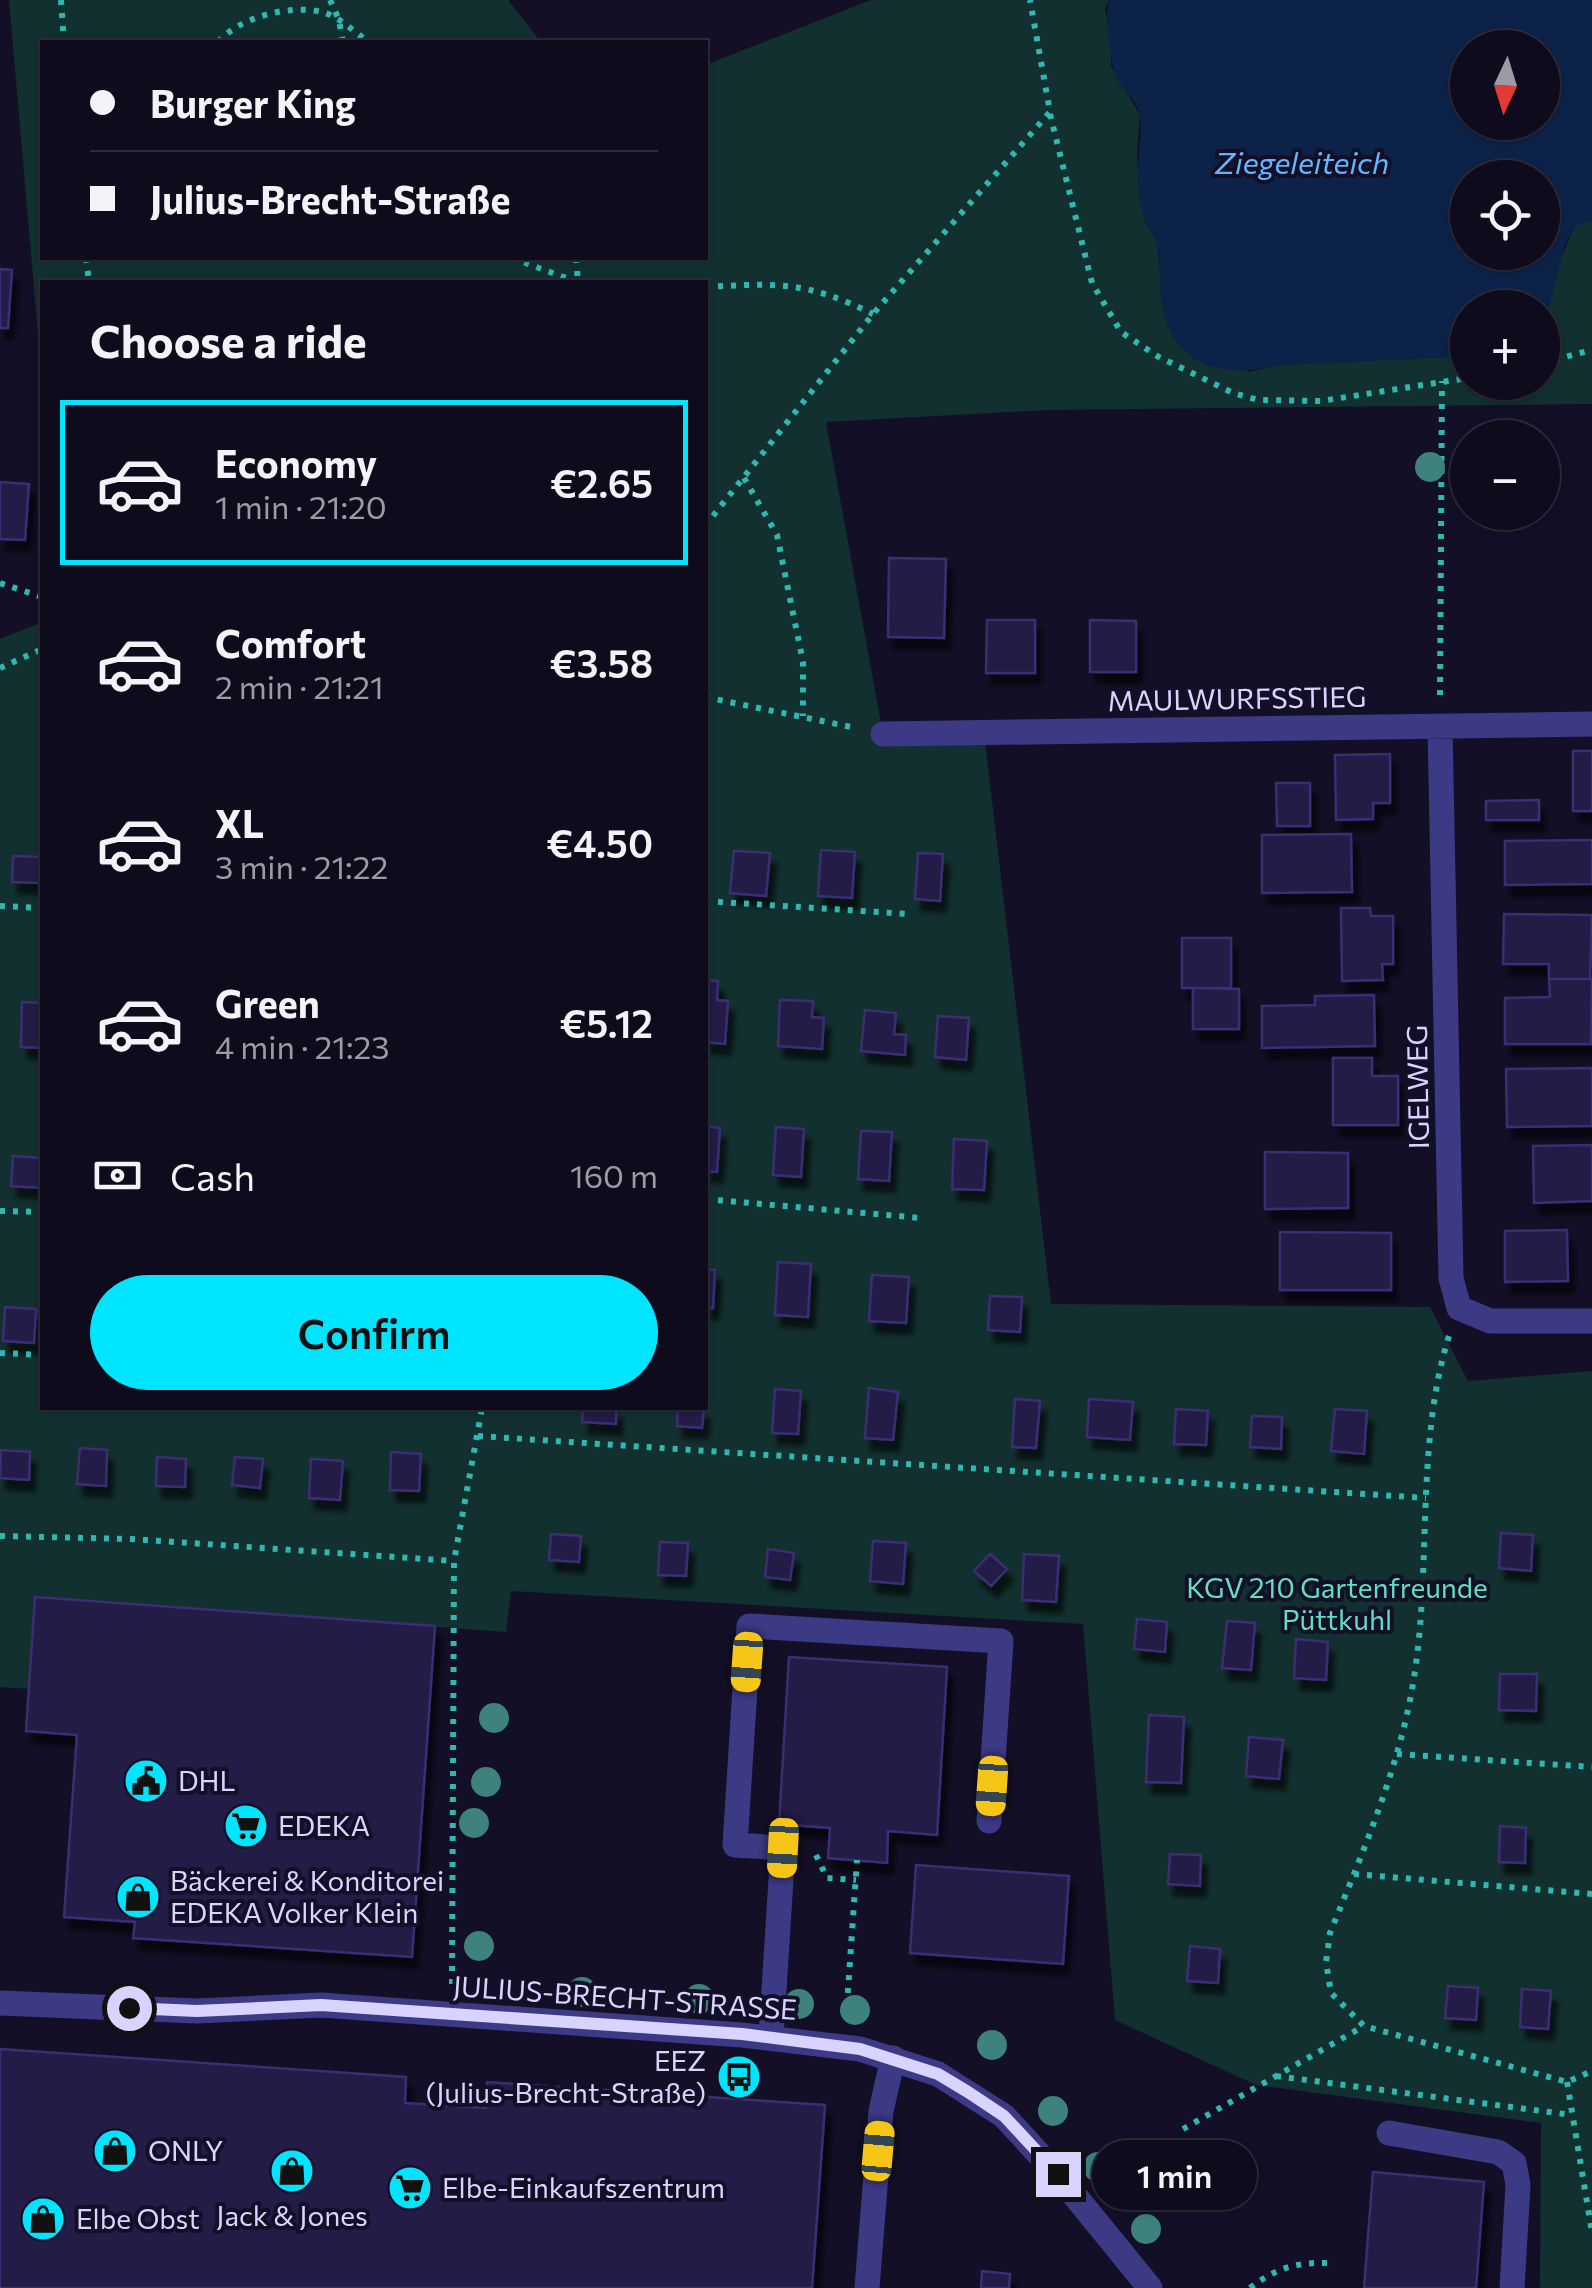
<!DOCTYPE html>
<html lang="en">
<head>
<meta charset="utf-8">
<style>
	:root { --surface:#0e0b1c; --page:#171425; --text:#f1f3f6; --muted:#9b9ba3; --line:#2e2b3b; --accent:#00e5ff }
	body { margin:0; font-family:Commissioner,sans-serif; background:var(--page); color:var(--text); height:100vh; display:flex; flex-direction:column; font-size:38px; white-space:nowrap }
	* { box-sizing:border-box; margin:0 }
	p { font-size:32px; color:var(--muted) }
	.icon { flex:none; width:55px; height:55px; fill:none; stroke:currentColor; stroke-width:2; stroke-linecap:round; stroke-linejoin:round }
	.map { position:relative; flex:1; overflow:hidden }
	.drawer { position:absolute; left:40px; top:280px; width:668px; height:1130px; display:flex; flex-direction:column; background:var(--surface); border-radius:0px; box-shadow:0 2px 8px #0004,0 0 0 2px var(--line) }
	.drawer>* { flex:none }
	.banner { position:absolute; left:40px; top:40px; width:668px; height:220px; border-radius:0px; box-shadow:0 2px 8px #0004,0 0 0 2px var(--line); display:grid; align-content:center; height:220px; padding:0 50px; background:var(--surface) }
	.needle { width:65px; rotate:184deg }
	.fabs { position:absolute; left:1450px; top:30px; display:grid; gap:20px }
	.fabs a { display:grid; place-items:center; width:110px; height:110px; border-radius:50%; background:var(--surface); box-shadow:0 2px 8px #0004,0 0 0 2px var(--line); font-size:50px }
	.end { position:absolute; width:45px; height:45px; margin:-22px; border:12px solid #d9d4ff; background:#111; box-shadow:0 0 0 5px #111 }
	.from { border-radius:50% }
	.bubble { position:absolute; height:70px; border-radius:35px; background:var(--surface); box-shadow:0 2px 8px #0004,0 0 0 2px var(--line); font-size:32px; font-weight:600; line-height:70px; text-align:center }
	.car { position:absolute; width:30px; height:60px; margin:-30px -15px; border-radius:12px; box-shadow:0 0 8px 2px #0007; background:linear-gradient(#f5c518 24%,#345 0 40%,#f5c518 0 76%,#345 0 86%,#f5c518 0) }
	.banner b { display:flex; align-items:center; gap:35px; height:95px; font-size:38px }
	.banner b+b { border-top:2px solid var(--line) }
	.banner i { width:25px; height:25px; background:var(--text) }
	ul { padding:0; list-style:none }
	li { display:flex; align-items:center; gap:30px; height:165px; margin:0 20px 15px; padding:0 30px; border:5px solid transparent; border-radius:0px }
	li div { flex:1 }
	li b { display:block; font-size:38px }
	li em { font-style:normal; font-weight:600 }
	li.on { border-color:var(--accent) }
	li>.icon { width:90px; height:90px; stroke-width:1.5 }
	h2 { padding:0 50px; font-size:45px; line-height:120px }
	.pay { display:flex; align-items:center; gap:25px; height:110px; padding:0 50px; font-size:38px }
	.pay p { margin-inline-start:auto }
	.cta { display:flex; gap:20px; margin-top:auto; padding:20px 50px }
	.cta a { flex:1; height:115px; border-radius:60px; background:var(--accent); color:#111; font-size:40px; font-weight:600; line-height:115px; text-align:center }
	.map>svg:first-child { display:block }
</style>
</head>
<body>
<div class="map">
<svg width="1592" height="2288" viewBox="0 0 1592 2288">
	<defs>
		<filter id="shadow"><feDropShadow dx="6" dy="11" stdDeviation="2.5" flood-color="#0009"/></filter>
	</defs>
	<rect width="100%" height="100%" fill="#130f26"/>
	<!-- green -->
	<path fill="#12302f" d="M9,0H508L541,42H42V258H705V65L871,0H1109L1105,9L1111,38V66L1140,115L1137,154L1139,193L1144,219L1157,242L1160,269L1248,372L1278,365L1467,356L1468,382H1542C1543,329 1550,273 1576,225L1592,221V404L1047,410L826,422L883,734L984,732L1051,1304L1430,1307L1468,1381L1592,1371V2288H1540L1541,2123L1256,2085L1115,2020L1083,1624L511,1591L506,1632L36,1597L29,1689L0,1687V639L42,622V1408H705V282H42V380Z"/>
	<!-- water -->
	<path fill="#0c2248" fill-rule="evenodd" d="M1109,0H1592V221L1576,225L1565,244L1543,332L1542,308H1468L1467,356L1279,365C1220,379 1170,367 1161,298C1159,280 1162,262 1157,245C1155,235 1147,227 1144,218C1139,203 1139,187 1138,172C1137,154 1144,129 1139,112C1135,98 1125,92 1118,81C1111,70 1104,11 1109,0ZM1468,48H1542V122H1468ZM1468,178H1542V252H1468Z"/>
	<!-- building -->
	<path fill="#241b47" stroke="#3b2d73" stroke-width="2.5" filter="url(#shadow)" d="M0,269L12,270L8,328H0Z
		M0,482L29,484L25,540L0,539Z
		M889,558L946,559L944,638L888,637Z
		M987,620H1035V673H986Z
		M1090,620L1136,621V672H1090Z
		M1573,751H1592V811H1573Z
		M1390,754V803H1373V819L1336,820L1335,755Z
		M1276,783H1310V826H1277Z
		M1539,800V820H1486V801Z
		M1351,834L1352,892L1262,893V835Z
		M1592,840V884L1505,885V841Z
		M821,850L855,852L852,898L818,896Z
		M734,851L770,853L766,896L730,893Z
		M918,853L943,854L940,901L915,899Z
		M13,856L42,857V883L12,882Z
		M1341,908H1370L1371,916H1393V964H1382L1383,980L1342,981Z
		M1504,914L1592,915L1590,979H1549V964H1503Z
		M1182,938H1231V988H1182Z
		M1549,979H1592L1591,1044H1505V998L1550,997Z
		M705,980L718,981L717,1000L728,1001L725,1044L705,1042Z
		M1193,988L1239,989V1029H1193Z
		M1374,995L1375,1046L1262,1048V1006L1315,1005V996Z
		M780,1000L813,1001L812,1017L824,1018L822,1049L778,1046Z
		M22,1002L42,1003V1048L21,1047Z
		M865,1010L896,1013L894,1034L906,1035L905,1055L861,1051Z
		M938,1016L969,1018L966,1060L935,1057Z
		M1333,1058H1372V1076H1398V1125H1333Z
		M1592,1068V1126L1507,1127L1506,1069Z
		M705,1126L720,1128L717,1172L705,1171Z
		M776,1127L804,1129L801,1177L773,1175Z
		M861,1131L892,1132L889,1181L858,1179Z
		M954,1139L987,1141L984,1190L952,1189Z
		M1592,1145V1201L1534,1203L1533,1146Z
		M1265,1152L1348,1153V1208L1265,1209Z
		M13,1156L42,1158L40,1188L11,1186Z
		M1567,1230L1568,1281L1505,1282V1231Z
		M1280,1232L1391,1233V1290H1280Z
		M778,1262L811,1264L808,1317L775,1315Z
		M705,1269L715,1270L713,1308H705Z
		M872,1275L909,1277L906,1323L869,1321Z
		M990,1296L1022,1297L1020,1332L988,1330Z
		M5,1307L36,1309L34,1343L3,1341Z
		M869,1388L898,1392L893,1440L865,1438Z
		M775,1389L801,1391L798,1434L772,1433Z
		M1015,1399L1040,1401L1036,1448L1012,1447Z
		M1089,1399L1133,1402L1130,1440L1087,1437Z
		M583,1408H616V1424L582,1422Z
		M678,1408H704L702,1428L677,1426Z
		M1176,1409L1208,1411L1206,1445L1174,1444Z
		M1335,1409L1367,1411L1364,1454L1331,1451Z
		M1252,1416L1282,1417L1281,1449L1250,1447Z
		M80,1448L107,1450L106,1486L77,1484Z
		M1,1450L30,1452L29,1480L0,1478Z
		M391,1452L421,1454L419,1491L390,1490Z
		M157,1457L186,1459L185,1487L156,1486Z
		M235,1457L263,1459L260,1488L232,1485Z
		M311,1459L343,1461L340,1500L309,1498Z
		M1501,1533L1533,1535L1531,1571L1499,1568Z
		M551,1534L581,1536L579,1562L549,1560Z
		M873,1541L906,1543L903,1584L870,1581Z
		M660,1542L688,1543L686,1576L658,1575Z
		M768,1549L794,1553L790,1580L765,1577Z
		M990,1554L1007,1569L991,1586L974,1571Z
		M1024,1554L1059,1556L1056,1602L1022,1600Z
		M35,1597L435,1626L412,1957L133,1938L135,1922L64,1917L77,1735L26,1731Z
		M1137,1619L1167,1622L1165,1652L1134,1649Z
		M1227,1621L1255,1623L1251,1670L1222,1668Z
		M1296,1639L1328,1642L1326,1680L1294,1678Z
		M789,1657L947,1667L937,1835L888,1831L887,1863L828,1858L830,1828L779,1824Z
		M1500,1674H1537L1536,1711L1499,1710Z
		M1149,1715L1184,1717L1181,1783L1146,1782Z
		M1249,1737L1283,1740L1279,1779L1246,1776Z
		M1500,1826L1526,1828L1525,1863L1499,1862Z
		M1170,1854L1201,1855L1200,1886L1168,1884Z
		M916,1865L1069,1876L1063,1964L910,1953Z
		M1190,1946L1220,1949L1218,1983L1187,1981Z
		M1448,1986L1478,1988L1476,2020L1445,2018Z
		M1522,1989L1551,1991L1548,2029L1520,2027Z
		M0,2049L406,2077L405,2103L486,2108L487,2082L825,2105L812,2288H0Z
		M1373,2172L1484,2182L1476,2288H1364Z
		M982,2271L1010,2274L1009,2288H981Z"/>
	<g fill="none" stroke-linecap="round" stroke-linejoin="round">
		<!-- path -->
		<path stroke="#2fb8b0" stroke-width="6" stroke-dasharray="5 8" stroke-linecap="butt" d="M61,0L64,42
			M330,0L339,20L343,42
			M218,42C240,17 290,4 322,12C340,17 354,32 369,42
			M1050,114L1092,283L1121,332L1157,356L1233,393L1258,400L1321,401L1468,378
			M86,258L89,282
			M512,258L577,282
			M576,258L578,282
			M705,287C779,283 806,281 873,314
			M1542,363L1592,350
			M744,478L777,535L803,662V716
			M705,526L873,314L1050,112L1030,0
			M0,583L42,597
			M0,668L42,649
			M1440,695L1442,381
			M705,697L856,728
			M705,901L909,914
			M0,906L42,908
			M705,1199L921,1218
			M0,1211L42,1212
			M1449,1336C1416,1440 1431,1565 1415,1671C1402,1762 1364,1849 1330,1933L1326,1962L1331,1993L1364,2026L1567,2082L1592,2071
			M0,1353L42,1355
			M478,1436L1426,1498
			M0,1536L131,1539L454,1561
			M1397,1754L1592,1767
			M816,1855L827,1878L856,1880
			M1354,1874L1592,1894
			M452,1984L454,1561L482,1408
			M846,2019L857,1860
			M1276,2076L1572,2115
			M1567,2082L1592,2232
			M1183,2129L1364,2026
			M1250,2288C1276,2268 1296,2262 1329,2263"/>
		<!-- minor -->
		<path stroke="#3d3a85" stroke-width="25" d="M1440,727L1451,1278L1459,1308L1490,1321H1592
			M883,734L1592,724
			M0,2003L197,2011L321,2005L742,2035L860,2049L938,2074L1004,2116L1058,2175L1150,2288
			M771,2037L783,1848L735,1845L749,1626L1001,1641L989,1821
			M1389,2133L1498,2152L1514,2163L1518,2185L1512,2288
			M867,2288L881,2111L893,2058"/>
	</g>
	<!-- trees -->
	<g fill="#3d827b">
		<circle cx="1430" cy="467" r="15"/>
		<circle cx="494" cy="1718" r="15"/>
		<circle cx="486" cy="1782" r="15"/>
		<circle cx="474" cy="1823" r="15"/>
		<circle cx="479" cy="1946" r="15"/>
		<circle cx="582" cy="1992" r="15"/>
		<circle cx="699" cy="1999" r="15"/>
		<circle cx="799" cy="2004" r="15"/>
		<circle cx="855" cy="2010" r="15"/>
		<circle cx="992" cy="2045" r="15"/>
		<circle cx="1053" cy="2111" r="15"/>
		<circle cx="1098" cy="2167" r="15"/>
		<circle cx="1146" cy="2229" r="15"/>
	</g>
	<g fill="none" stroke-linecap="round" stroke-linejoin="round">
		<!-- route -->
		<path stroke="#d9d4ff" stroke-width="12" d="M129,2008L197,2011L321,2005L742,2034L860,2049L938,2074L968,2092L1004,2116L1058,2174"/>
	</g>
	<!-- icons -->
	<defs>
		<symbol id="civic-disc" viewBox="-11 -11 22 22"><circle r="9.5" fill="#00e5ff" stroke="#130f26"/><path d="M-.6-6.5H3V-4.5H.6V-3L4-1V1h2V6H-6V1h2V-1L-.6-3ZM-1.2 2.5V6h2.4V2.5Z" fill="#111"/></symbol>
		<symbol id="supermarket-disc" viewBox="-11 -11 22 22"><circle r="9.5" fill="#00e5ff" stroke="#130f26"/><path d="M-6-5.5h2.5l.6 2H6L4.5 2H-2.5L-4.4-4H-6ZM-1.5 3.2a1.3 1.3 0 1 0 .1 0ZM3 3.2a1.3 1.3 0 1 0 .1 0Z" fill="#111"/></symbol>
		<symbol id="shop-disc" viewBox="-11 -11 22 22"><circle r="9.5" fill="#00e5ff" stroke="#130f26"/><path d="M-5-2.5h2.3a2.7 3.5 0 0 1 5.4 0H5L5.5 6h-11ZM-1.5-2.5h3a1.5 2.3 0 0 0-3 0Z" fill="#111"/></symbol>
		<symbol id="bus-disc" viewBox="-11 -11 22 22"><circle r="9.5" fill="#00e5ff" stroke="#130f26"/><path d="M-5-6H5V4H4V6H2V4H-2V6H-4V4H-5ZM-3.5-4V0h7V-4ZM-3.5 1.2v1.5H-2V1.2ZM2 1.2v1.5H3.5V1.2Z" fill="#111"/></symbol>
	</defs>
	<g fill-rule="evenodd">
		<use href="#civic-disc" x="121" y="1756" width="50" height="50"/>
		<use href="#supermarket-disc" x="221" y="1801" width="50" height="50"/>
		<use href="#shop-disc" x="113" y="1872" width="50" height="50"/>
		<use href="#bus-disc" x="714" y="2052" width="50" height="50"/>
		<use href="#shop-disc" x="90" y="2126" width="50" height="50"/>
		<use href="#shop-disc" x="267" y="2146" width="50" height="50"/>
		<use href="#supermarket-disc" x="385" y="2163" width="50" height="50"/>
		<use href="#shop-disc" x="18" y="2194" width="50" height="50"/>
	</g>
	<g text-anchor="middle" stroke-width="8" stroke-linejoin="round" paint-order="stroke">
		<!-- street labels -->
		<g font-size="28" fill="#d9d4ff" stroke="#130f26">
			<text transform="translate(1237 699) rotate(-1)" y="10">MAULWURFSSTIEG</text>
			<text transform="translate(1418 1087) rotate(-91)" y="10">IGELWEG</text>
			<text transform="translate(625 1998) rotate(4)" y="10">JULIUS-BRECHT-STRASSE</text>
		</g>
		<!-- park labels -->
		<g font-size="28" fill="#5fe0c0" stroke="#130f26">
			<text x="1337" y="1598">KGV 210 Gartenfreunde<tspan x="1337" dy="32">Püttkuhl</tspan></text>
		</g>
		<!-- poi labels -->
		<g font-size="28" fill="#d9d4ff" stroke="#130f26" text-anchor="start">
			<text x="178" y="1791">DHL</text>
			<text x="278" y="1836">EDEKA</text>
			<text x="170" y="1891">Bäckerei &amp; Konditorei<tspan x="170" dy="32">EDEKA Volker Klein</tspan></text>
			<text x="706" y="2071" text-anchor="end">EEZ<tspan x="706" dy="32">(Julius-Brecht-Straße)</tspan></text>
			<text x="148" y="2161">ONLY</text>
			<text x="442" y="2198">Elbe-Einkaufszentrum</text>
			<text x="292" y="2226" text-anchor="middle">Jack &amp; Jones</text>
			<text x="76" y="2229">Elbe Obst</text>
		</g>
		<!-- water labels -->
		<g font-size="30" font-style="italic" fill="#62b6ff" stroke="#130f26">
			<text x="1302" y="174">Ziegeleiteich</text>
		</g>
	</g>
</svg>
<div class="fabs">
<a><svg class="needle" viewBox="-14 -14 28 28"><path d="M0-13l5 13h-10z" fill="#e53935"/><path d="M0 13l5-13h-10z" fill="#9b9ba3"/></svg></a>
<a><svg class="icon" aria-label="locate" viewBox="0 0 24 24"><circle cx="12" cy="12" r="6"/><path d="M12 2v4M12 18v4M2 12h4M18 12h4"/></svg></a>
<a>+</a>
<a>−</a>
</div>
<i class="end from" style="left:129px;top:2008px"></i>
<i class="end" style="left:1058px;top:2174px"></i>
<div class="bubble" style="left:1092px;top:2140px;width:165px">1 min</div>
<i class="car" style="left:747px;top:1662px;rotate:184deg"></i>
<i class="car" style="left:992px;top:1786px;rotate:184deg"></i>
<i class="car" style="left:783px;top:1848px;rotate:183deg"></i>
<i class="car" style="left:878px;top:2151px;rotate:5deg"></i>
<div class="banner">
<b><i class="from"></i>Burger King</b>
<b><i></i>Julius-Brecht-Straße</b>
</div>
<section class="drawer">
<h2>Choose a ride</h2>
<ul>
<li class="on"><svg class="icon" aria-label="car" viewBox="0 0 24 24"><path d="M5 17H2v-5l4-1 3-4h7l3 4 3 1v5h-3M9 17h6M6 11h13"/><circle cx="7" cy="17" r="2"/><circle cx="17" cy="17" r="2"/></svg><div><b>Economy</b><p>1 min · 21:20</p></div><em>€2.65</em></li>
<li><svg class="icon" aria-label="car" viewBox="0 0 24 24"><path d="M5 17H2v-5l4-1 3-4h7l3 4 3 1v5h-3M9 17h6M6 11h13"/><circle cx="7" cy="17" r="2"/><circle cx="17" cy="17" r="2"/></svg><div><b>Comfort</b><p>2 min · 21:21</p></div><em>€3.58</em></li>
<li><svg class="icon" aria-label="car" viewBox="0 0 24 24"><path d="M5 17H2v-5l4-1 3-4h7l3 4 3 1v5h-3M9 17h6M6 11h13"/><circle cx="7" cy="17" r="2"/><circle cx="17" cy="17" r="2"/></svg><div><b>XL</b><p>3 min · 21:22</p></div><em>€4.50</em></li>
<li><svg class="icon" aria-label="car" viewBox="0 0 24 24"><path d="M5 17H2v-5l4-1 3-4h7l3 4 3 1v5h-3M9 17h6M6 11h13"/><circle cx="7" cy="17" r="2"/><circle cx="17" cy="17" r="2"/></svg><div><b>Green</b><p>4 min · 21:23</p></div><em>€5.12</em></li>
</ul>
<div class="pay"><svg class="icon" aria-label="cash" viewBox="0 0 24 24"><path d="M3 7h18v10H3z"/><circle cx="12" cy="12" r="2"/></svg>Cash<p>160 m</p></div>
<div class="cta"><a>Confirm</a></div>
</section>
</div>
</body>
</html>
